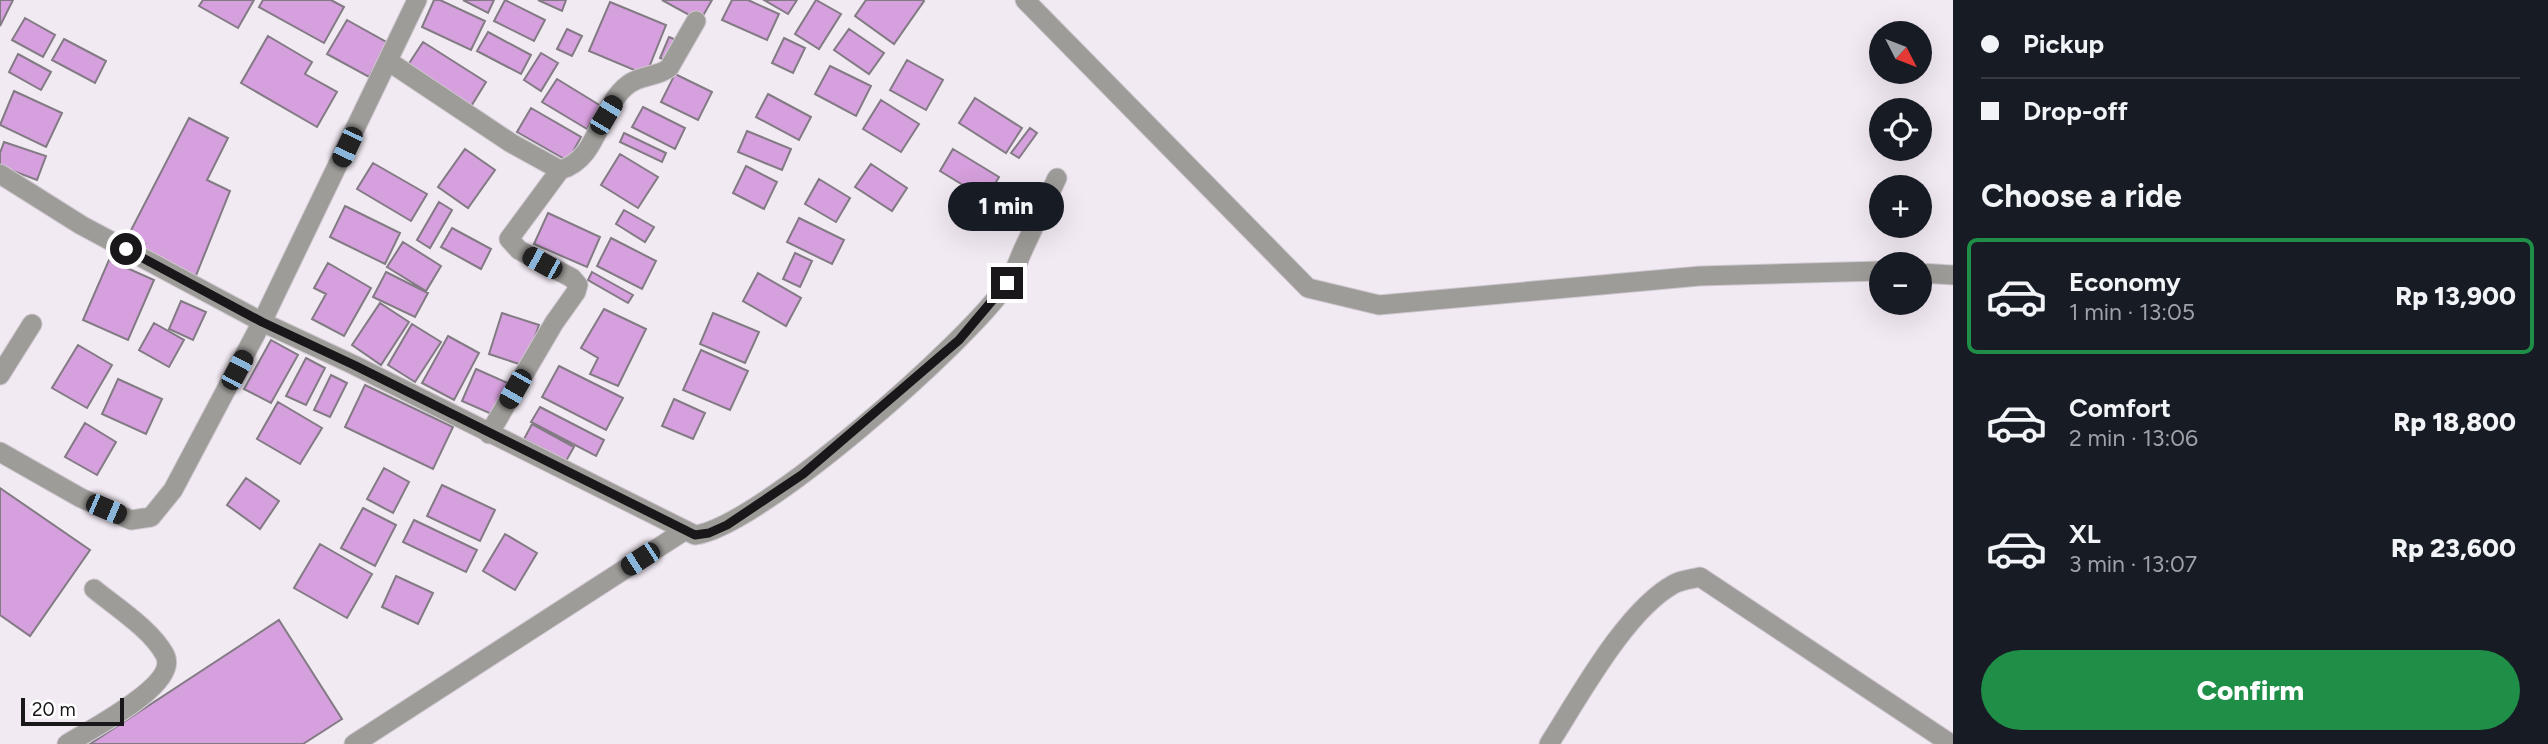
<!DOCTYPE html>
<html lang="en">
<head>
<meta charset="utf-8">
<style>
	:root { --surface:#171b24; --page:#20242c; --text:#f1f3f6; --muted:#9ea1a6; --line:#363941; --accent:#1f8e47 }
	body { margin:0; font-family:Figtree,sans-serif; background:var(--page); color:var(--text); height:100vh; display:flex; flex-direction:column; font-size:26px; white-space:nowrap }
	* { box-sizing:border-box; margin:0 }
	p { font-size:23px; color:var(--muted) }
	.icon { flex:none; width:38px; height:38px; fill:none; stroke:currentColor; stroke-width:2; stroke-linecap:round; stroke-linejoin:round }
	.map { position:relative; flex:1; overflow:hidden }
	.sheet { display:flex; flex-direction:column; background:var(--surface); width:595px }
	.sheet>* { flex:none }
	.hud { display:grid; align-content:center; height:154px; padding:0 28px; background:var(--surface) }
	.needle { width:46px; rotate:132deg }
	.controls { position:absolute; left:1869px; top:21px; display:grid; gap:14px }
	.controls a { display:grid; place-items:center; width:63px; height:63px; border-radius:50%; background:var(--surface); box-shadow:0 7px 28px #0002; font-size:35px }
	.scale { position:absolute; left:21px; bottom:18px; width:103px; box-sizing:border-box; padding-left:7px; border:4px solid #1a171a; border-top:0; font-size:19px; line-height:24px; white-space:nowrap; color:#1a171a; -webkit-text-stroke:5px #fff; paint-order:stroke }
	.end { position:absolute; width:32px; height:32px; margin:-16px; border:9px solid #1a171a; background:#fff; box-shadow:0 0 0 4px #fff }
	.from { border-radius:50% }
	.bubble { position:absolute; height:49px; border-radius:24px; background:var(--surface); box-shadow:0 7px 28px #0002; font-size:23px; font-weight:800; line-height:49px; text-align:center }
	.car { position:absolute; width:21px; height:42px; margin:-21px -10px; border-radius:9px; box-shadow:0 0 5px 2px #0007; background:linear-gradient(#222 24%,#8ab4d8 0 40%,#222 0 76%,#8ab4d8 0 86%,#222 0) }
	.hud b { display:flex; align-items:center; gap:24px; height:66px; font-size:26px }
	.hud b+b { border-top:2px solid var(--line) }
	.hud i { width:18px; height:18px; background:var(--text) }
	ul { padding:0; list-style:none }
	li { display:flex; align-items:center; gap:21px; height:116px; margin:0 14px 10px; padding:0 14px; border:4px solid transparent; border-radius:10px }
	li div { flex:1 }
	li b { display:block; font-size:26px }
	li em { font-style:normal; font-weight:800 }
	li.active { border-color:var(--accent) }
	li>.icon { width:63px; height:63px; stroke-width:1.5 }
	h2 { padding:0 28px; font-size:32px; line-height:84px }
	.action { display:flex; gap:14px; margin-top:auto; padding:14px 28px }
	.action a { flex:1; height:80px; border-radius:42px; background:var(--accent); color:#fff; font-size:28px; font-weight:800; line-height:80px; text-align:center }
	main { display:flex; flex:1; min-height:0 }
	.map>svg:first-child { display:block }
</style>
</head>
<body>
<main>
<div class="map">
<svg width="1953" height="744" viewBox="0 0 1953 744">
	<rect width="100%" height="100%" fill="#f2eaf3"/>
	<!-- building -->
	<path fill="#d69fdd" stroke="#827b83" stroke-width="2" d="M0,0H13L0,26Z
		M203,0H254L238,28L199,6Z
		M263,0H331L344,7L324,43L259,7Z
		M434,0H440L485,21L471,50L422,27Z
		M463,0H494L488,13Z
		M505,0L545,20L534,41L494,21Z
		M538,0H566L562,11Z
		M662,0H712L700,21Z
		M732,0H748L779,14L767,40L722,20Z
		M764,0H797L788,14Z
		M816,0L841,14L819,49L795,34Z
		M866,0H923L924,1L894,44L855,16Z
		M610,2L666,25L646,75L589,51Z
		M25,18L55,35L43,57L12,40Z
		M347,20L388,43L369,77L327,54Z
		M567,29L582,36L572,56L557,49Z
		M849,29L884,53L869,74L834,50Z
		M488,32L531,55L521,74L477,51Z
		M268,36L312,62L305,74L337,92L317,127L241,83Z
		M669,37L679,41L670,62L660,58Z
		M784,38L805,48L793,73L772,63Z
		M64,39L106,61L95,83L52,60Z
		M423,42L486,82L470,108L406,68Z
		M541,53L558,63L541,91L524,80Z
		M18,54L51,72L41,90L9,72Z
		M907,60L943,80L926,110L890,90Z
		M830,66L871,86L856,116L815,94Z
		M675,74L712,92L698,120L661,102Z
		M557,79L601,106L587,129L542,102Z
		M14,91L62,113L46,147L0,125Z
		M768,94L811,117L799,140L756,117Z
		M975,98L1022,128L1006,153L959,123Z
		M881,100L919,124L901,152L863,129Z
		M643,107L685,128L675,149L632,127Z
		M531,108L581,137L568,161L517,132Z
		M189,118L228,138L207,180L230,191L195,278L141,255L145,244L128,236Z
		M1030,128L1037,133L1019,158L1011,153Z
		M747,131L791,149L782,170L738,152Z
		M624,133L666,153L662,162L620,142Z
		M4,142L46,156L37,180L0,166V153Z
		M465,149L495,170L468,208L438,187Z
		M953,149L999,177L986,199L940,171Z
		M620,154L658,177L638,208L601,185Z
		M373,163L427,194L411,221L357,189Z
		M871,164L907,188L892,211L855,187Z
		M746,166L777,182L764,209L733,193Z
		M819,179L850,198L836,222L805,204Z
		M439,202L452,210L430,248L417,240Z
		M345,206L400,233L385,264L330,237Z
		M624,210L654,227L645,242L616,224Z
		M548,213L600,237L587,267L534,244Z
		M799,218L844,240L832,264L787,242Z
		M452,228L491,249L481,269L441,247Z
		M611,238L656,261L642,289L597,266Z
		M403,242L441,266L426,291L387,267Z
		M795,253L812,261L800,287L783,279Z
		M109,260L154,280L128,340L83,320Z
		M328,263L371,288L344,336L312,319L326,294L314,288Z
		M386,272L428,293L415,317L373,297Z
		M592,272L633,295L628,303L588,280Z
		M758,273L801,298L786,326L743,301Z
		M181,301L206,312L193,340L169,329Z
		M380,303L409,322L381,365L352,345Z
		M604,309L646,329L618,386L590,374L598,358L581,348Z
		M502,313L539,325L525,366L489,354Z
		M713,313L759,332L745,363L700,344Z
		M154,323L184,340L169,367L139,350Z
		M412,324L441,342L415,382L388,365Z
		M448,336L479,353L454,400L422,383Z
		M271,340L298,355L271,403L244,389Z
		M78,345L112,365L87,408L52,388Z
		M701,350L748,371L730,410L683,390Z
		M306,358L325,368L306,405L286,396Z
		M559,366L623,398L606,430L542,397Z
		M476,369L510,384L496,416L462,401Z
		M331,375L347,383L330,417L314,410Z
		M118,379L162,399L146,434L102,414Z
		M365,385L453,427L433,469L345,427Z
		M674,399L705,413L693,439L662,426Z
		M278,402L322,428L300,464L257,439Z
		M540,407L604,440L596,456L531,422Z
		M85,423L116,442L97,475L65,457Z
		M532,424L574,447L566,461L524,439Z
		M384,468L409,482L393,513L367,499Z
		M246,478L279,501L260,529L227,505Z
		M442,485L495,510L480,541L427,516Z
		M0,488L90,550L30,636L0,615Z
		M363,508L396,525L375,566L341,548Z
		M414,520L477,550L466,572L403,542Z
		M505,534L537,553L515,590L483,571Z
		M320,544L372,574L347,618L294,588Z
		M396,576L433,593L418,624L382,607Z
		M279,620L342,719L303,744H90Z"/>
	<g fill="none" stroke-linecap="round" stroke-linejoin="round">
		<defs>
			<path id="service" d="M67,744C89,730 180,685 165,655C152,630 116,607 94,589
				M1549,744C1579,697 1626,610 1674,584C1681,580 1692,579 1700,577L1951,744"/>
			<path id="minor" d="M1025,0L1308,288L1379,305L1700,276L1881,271
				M388,61L511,143L560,170
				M0,174L81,225L262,322L354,365L695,535C759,527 969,341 1007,284C1014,274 1018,261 1023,250C1034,226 1046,202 1057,178
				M1920,273L1953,275
				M0,375L32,324
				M489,434L554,323L576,292L578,285L572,278L519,250L509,239L560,170C600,159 598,106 629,84C641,75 657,77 669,68L696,21
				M0,452L81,498L131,520L151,517L173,490L262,322L417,0
				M354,744L684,531"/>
		</defs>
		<!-- service casing -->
		<use href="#service" stroke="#cfc8d0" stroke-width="21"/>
		<!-- minor casing -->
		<use href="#minor" stroke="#cfc8d0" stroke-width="21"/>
		<!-- service -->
		<use href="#service" stroke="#9e9c98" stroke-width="19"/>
		<!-- minor -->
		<use href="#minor" stroke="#9e9c98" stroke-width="19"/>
	</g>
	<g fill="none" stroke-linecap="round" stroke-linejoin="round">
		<!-- route -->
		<path stroke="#1a171a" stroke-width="9" d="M126,249L262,322L354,365L695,535L709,533L727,525L803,474L959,340L1007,283"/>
	</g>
</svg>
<div class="controls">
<a><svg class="needle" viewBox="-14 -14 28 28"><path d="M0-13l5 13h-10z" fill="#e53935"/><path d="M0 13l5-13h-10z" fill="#9ea1a6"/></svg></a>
<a><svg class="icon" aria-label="locate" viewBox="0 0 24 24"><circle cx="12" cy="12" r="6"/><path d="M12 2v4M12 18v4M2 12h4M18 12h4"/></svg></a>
<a>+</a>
<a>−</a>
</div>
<div class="scale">20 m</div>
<i class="end from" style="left:126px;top:249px"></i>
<i class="end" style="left:1007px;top:283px"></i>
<div class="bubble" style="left:948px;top:182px;width:116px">1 min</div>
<i class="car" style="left:606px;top:115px;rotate:31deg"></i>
<i class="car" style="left:347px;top:147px;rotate:205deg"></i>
<i class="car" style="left:542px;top:263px;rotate:299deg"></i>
<i class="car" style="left:237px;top:370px;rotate:28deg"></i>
<i class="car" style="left:515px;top:389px;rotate:210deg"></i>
<i class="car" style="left:106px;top:509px;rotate:113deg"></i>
<i class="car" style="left:640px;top:559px;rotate:237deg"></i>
</div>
<section class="sheet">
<div class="hud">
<b><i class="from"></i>Pickup</b>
<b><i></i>Drop-off</b>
</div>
<h2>Choose a ride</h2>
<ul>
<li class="active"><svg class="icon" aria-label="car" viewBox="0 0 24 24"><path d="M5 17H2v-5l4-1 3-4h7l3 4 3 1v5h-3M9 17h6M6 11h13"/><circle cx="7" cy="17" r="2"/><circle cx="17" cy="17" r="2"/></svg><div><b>Economy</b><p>1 min · 13:05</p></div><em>Rp 13,900</em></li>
<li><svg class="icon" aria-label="car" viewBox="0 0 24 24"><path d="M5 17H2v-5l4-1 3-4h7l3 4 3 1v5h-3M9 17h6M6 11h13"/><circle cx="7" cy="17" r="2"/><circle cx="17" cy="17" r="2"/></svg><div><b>Comfort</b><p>2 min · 13:06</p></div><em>Rp 18,800</em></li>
<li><svg class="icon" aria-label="car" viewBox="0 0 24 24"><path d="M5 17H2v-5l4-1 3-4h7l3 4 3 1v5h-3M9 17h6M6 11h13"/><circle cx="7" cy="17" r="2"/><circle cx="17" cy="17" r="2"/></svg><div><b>XL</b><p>3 min · 13:07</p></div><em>Rp 23,600</em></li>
</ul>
<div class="action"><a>Confirm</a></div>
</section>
</main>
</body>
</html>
